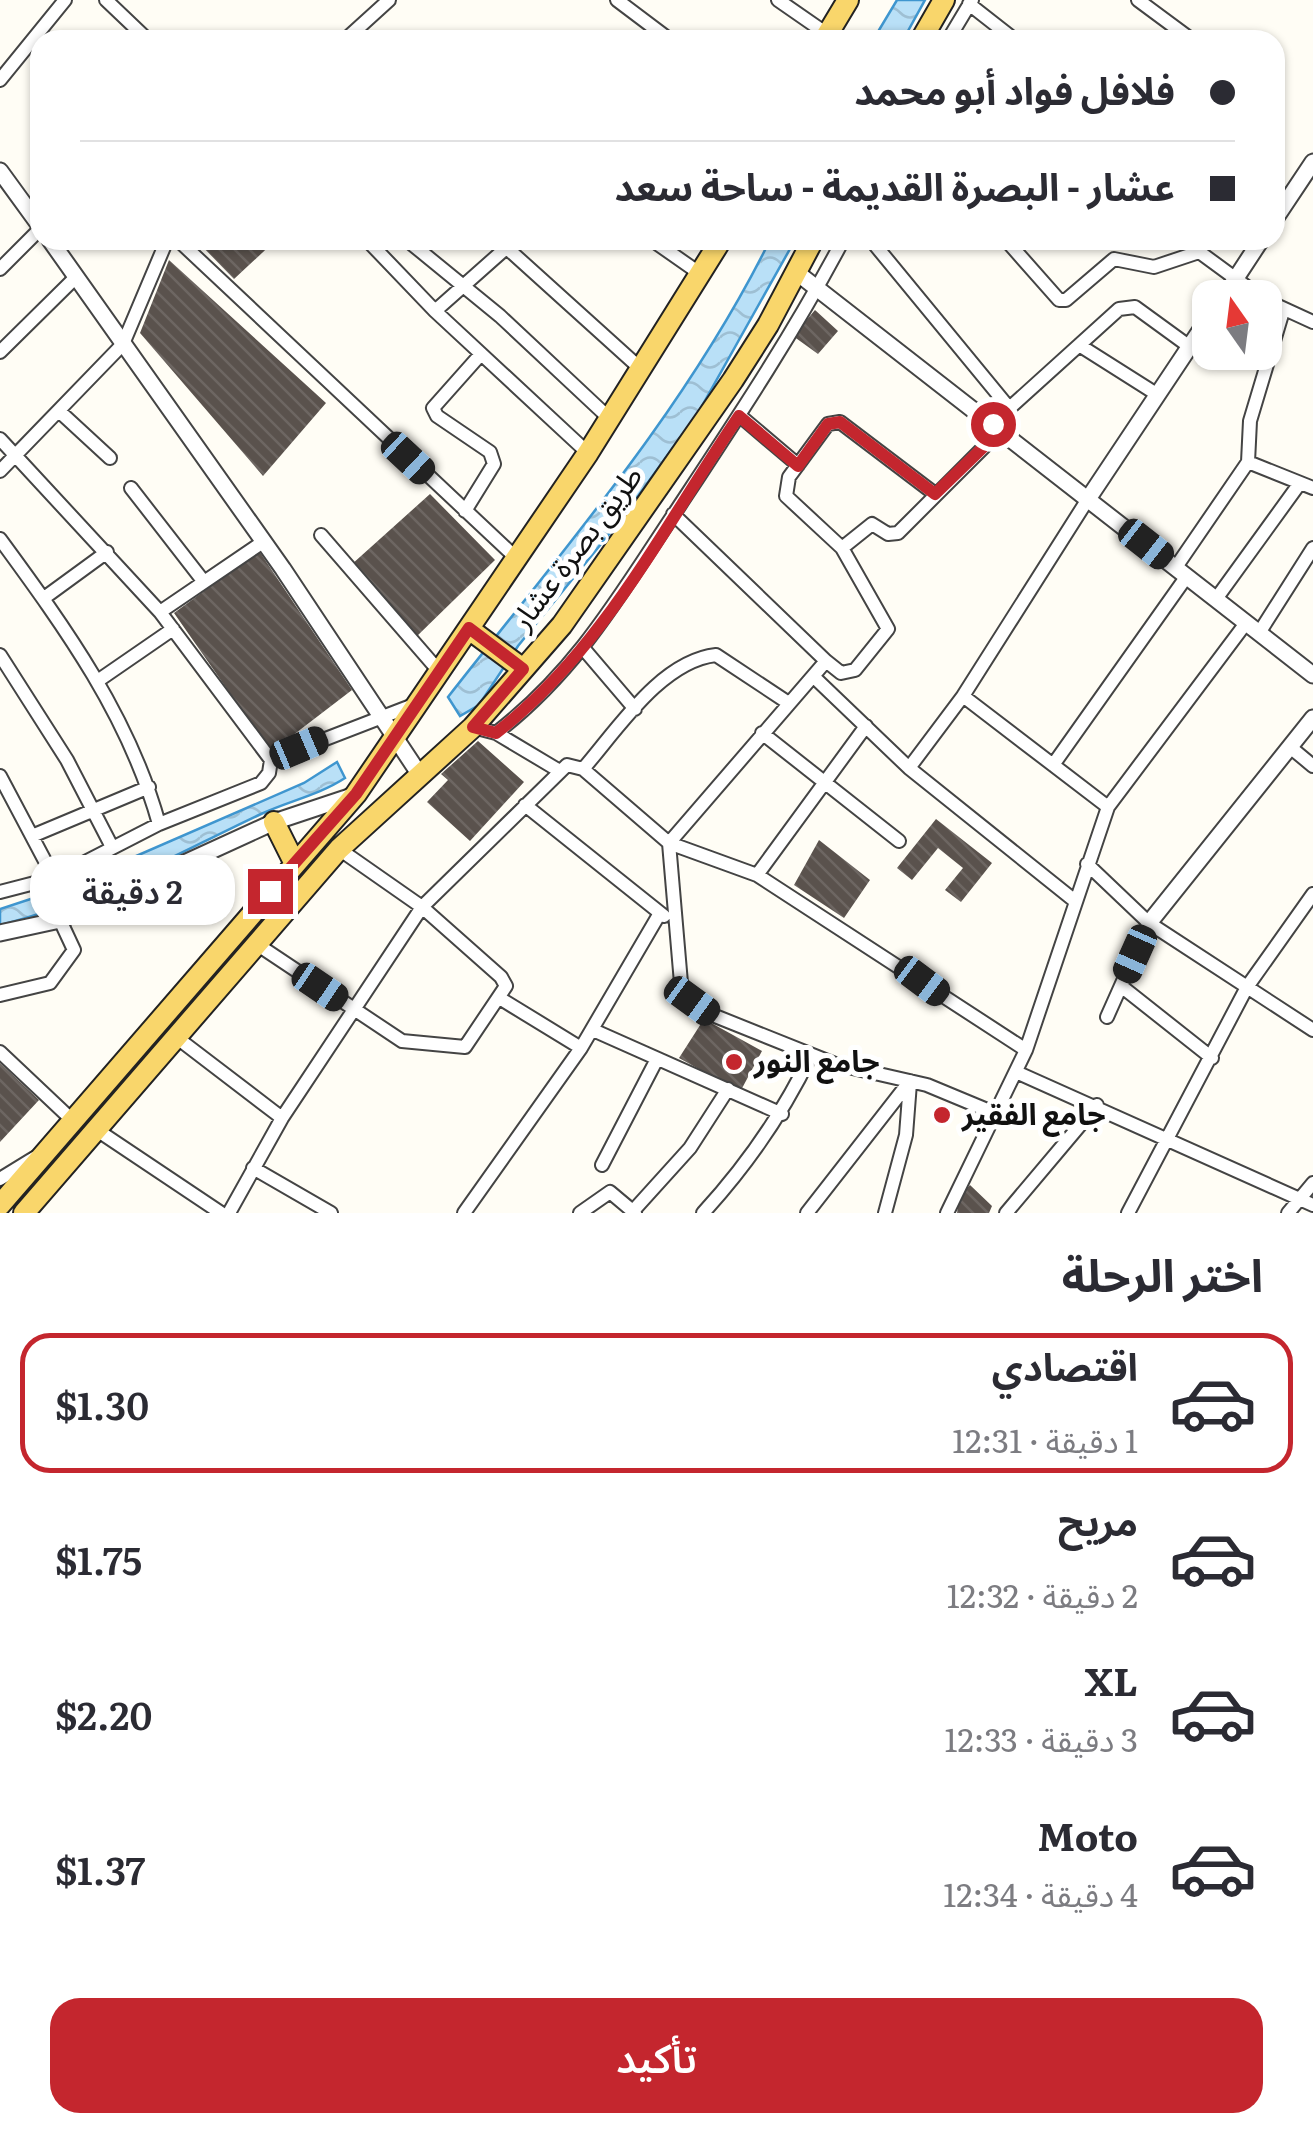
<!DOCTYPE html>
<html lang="ar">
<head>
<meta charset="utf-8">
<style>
	:root { --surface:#fff; --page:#f7f7f7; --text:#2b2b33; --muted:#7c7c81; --line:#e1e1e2; --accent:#c4262e }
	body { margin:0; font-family:Literata,"Noto Sans Arabic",serif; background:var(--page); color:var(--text); direction:rtl; height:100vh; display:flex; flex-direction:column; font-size:38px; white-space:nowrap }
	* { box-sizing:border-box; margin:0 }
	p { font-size:32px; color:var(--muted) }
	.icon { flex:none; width:55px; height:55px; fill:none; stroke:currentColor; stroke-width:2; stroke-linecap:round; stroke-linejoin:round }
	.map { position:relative; height:1213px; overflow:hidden; direction:ltr }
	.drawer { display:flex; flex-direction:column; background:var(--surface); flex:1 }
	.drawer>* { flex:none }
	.guide { position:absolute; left:30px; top:30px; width:1255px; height:220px; border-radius:30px; box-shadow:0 2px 8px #0004; direction:rtl; display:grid; align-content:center; height:220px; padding:0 50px; background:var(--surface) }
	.needle { width:65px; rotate:346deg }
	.buttons { position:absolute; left:1192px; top:280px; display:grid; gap:20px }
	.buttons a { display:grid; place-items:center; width:90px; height:90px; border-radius:20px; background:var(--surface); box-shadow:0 2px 8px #0004; font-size:50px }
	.end { position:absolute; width:45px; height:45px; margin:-22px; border:12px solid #c4262e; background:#fff; box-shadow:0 0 0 5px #fff }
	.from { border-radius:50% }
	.bubble { position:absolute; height:70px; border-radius:30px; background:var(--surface); box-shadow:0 2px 8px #0004; font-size:32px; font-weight:600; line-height:70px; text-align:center; direction:rtl }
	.car { position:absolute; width:30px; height:60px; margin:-30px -15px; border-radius:12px; box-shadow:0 0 8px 2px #0007; background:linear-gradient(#222 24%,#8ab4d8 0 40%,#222 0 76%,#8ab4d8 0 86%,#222 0) }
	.guide b { display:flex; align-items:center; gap:35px; height:95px; font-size:38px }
	.guide b+b { border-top:2px solid var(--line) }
	.guide i { width:25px; height:25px; background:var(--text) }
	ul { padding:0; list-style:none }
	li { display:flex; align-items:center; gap:30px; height:140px; margin:0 20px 15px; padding:0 30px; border:5px solid transparent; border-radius:30px }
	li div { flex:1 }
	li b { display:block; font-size:38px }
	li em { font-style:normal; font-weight:600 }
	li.selected { border-color:var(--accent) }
	li>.icon { width:90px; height:90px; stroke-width:1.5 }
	h2 { padding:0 50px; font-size:45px; line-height:120px }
	.button { display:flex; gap:20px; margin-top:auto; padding:20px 50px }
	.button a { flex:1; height:115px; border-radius:30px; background:var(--accent); color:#fff; font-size:40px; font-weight:600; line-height:115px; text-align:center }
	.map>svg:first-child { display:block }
</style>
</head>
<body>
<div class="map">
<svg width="1313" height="1213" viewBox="0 0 1313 1213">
	<defs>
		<pattern id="water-waves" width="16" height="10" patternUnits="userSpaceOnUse" patternTransform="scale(2.5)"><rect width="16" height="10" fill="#b9e0f7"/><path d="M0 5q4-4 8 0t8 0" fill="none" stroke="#9ebfd3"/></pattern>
		<pattern id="building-back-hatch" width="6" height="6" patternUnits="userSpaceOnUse" patternTransform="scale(2.5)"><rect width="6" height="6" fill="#5a524d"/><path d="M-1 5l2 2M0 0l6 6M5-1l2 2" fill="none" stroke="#6d6662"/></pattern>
	</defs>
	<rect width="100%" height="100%" fill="#fffdf5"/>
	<!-- water -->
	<path fill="url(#water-waves)" stroke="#3f96cf" stroke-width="2.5" d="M897,0H925L903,40H873Z
		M770,240H795L698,413L623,517L518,646L479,705L460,716L448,697C563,550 687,408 770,240Z
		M337,762L345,778C319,795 289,801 261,814C176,854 91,903 0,925V909L58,890L304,783Z"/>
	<!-- building -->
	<path fill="url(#building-back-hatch)" d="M196,240H276L234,279Z
		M169,260L326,403L263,476L140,333Z
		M815,310L838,331L818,354L793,336Z
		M430,494L495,560L415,638L351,565Z
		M259,551L352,690L271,752L174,613Z
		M478,741L524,782L470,841L427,802L448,780L441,774Z
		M936,819L992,863L961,902L945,890L963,868L938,848L912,880L897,868Z
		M819,840L870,880L844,918L794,885Z
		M704,1019L762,1051L740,1092L679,1058Z
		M0,1063L39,1100L0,1142Z
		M970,1185L992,1206L989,1213H957L959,1197Z"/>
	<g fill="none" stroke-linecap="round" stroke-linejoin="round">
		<defs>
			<path id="minor" d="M106,0L148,40
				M617,0L670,40
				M778,0L827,34
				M1138,0L1192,40
				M969,4L1015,40
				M345,40L389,0
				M948,40L972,0
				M0,80L65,0
				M1275,109V116
				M178,240L514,556
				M367,240L435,311L588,453
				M407,240L500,316L610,419
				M498,240L642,370
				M652,240L702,275
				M871,240L1010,409
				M1006,240L1059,300H1066L1114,259L1154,267L1199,252
				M1183,240L1262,298
				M0,269L40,229
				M1265,300L1313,322
				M435,311L515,240
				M1079,345L1158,395
				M0,352L76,277
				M59,411L110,458
				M739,415L798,465
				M993,423L1119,309L1135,307L1190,347
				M0,439L160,612L271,760L269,773L261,783L159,824L54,878L0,892
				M1248,462L1250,421L1283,311
				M0,471L123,344L167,240
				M131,488L204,582
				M465,511L494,464L490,452L437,416L433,408L481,354
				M673,514L826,661L669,843L681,983L692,1001L710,1014L835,1064L927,1085L992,1112
				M321,535L438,670
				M0,539C66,629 129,716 159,824
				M842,548L872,524L888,534L898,533L1001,430
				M1176,567L1248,462L1313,488
				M44,598L107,552
				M1216,599L1300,483
				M160,612L263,542
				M1259,633L1313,548
				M583,648L635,709
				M0,655L67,760L112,847
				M826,661L841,673L855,670L888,629L842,548L786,496L789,477L828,424L840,422L935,494
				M815,678L909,768L1075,901
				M99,680L173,629
				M963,696L1108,807
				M473,727L496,733L558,770
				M496,733C578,670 621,593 678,508C736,420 794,333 843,240
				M762,733L899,841
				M1290,747L1313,766
				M271,760L416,704
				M1053,765L1187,576
				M909,768L963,696L1088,499
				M583,769C617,730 661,661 716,655L787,702
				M0,776L54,878
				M525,805L664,916
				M32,836L149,787
				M1087,864L1149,923L1313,1030
				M757,875L866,726
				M255,943L402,1041L465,1047L506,986L501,977L422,907L339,849
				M1121,986L1212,1058
				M0,995L50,983L74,950L60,920
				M501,999L581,1048
				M1107,1017L1149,923
				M593,1030L782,1114
				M176,1037L282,1118
				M0,1052L71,1119
				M1016,1072L1313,1205
				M94,1128L221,1213
				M602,1165L657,1059
				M253,1168L331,1213
				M0,1179L34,1158
				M633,1211L690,1148L728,1089
				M229,1213L282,1118L422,907L567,765L583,769L669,843L757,875L1026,1050
				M464,1213L581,1048L660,913
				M580,1213L610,1192L635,1213
				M703,1213C748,1164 782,1115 811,1055
				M807,1213L910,1081
				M885,1213L906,1135L910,1083
				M947,1213L1026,1050L1108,807L1246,623
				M1006,1213L1097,1105
				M1128,1213L1247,987L1313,894
				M1288,1213L1313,1183"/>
			<path id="tertiary" d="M0,171L40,226
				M1275,219L1313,162
				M50,240L283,569L420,775
				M796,272L1313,675
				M1223,298L1261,240
				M1088,499L1210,316
				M1149,923L1313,718
				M0,933L60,920L274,822L352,796"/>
			<path id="primary" d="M824,40L848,0
				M921,40L944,0
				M469,629L523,669
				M274,822L294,862
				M0,1205L356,794L588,453L721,240
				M24,1213L339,849L473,727L562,625L733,380L768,325L813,240"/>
		</defs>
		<!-- minor casing -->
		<use href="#minor" stroke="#444" stroke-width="16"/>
		<!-- tertiary casing -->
		<use href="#tertiary" stroke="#444" stroke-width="19"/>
		<!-- primary casing -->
		<use href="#primary" stroke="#222" stroke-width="24"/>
		<!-- minor -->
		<use href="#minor" stroke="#fff" stroke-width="12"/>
		<!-- tertiary -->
		<use href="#tertiary" stroke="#fff" stroke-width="15"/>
		<!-- primary -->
		<use href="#primary" stroke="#f9d66b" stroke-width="20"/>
	</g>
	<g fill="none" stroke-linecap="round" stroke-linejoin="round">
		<!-- route -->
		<path stroke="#c4262e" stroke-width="12" d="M270,891L356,794L469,628L523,669L473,727L496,733C602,652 665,525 739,416L798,466L828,424L840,422L935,494L1001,430L993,424"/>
	</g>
	<!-- markers -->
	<g fill="#c4262e" stroke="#fff" stroke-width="4">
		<circle cx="734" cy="1062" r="10"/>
		<circle cx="942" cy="1115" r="10"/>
	</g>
	<g text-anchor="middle" stroke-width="10" stroke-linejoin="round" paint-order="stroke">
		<!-- street labels -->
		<g font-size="30" fill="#111" stroke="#fff">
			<text transform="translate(577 548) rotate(-53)" y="10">طريق بصرة عشار</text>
		</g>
		<!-- poi labels -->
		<g font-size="30" font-weight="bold" fill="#111" stroke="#fff" text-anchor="start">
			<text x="754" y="1072">جامع النور</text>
			<text x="962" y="1125">جامع الفقير</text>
		</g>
	</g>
</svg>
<div class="buttons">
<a><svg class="needle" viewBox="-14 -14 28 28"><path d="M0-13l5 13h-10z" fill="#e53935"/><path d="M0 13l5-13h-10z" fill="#7c7c81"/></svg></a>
</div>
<i class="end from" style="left:993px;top:424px"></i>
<i class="end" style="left:270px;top:891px"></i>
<div class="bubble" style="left:30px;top:855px;width:205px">2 دقيقة</div>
<i class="car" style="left:408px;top:458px;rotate:133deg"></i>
<i class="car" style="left:1146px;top:544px;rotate:128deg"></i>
<i class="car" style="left:299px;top:748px;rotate:67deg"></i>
<i class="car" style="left:1135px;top:954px;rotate:204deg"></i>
<i class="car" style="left:922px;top:981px;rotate:127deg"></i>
<i class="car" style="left:320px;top:987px;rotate:124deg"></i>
<i class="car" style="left:692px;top:1001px;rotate:126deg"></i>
<div class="guide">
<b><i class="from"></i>فلافل فواد أبو محمد</b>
<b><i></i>عشار - البصرة القديمة - ساحة سعد</b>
</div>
</div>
<section class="drawer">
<h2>اختر الرحلة</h2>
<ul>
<li class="selected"><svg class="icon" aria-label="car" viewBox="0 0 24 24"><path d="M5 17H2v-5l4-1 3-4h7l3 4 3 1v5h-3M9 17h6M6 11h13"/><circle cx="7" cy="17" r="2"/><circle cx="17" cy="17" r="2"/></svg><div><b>اقتصادي</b><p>1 دقيقة · 12:31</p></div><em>$1.30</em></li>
<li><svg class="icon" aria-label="car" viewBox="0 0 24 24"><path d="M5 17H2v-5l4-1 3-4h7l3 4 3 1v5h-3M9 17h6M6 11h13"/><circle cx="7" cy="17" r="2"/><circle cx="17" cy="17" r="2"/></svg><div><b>مريح</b><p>2 دقيقة · 12:32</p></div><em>$1.75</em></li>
<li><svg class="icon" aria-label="car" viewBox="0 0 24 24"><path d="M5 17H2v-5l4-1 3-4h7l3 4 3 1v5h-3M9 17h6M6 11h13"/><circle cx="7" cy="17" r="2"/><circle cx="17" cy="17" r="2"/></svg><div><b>XL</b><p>3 دقيقة · 12:33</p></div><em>$2.20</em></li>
<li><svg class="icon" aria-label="car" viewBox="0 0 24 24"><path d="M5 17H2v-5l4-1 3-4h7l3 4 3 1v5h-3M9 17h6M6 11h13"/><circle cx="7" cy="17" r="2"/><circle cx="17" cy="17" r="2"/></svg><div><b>Moto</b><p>4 دقيقة · 12:34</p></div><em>$1.37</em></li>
</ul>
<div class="button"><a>تأكيد</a></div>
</section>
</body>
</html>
